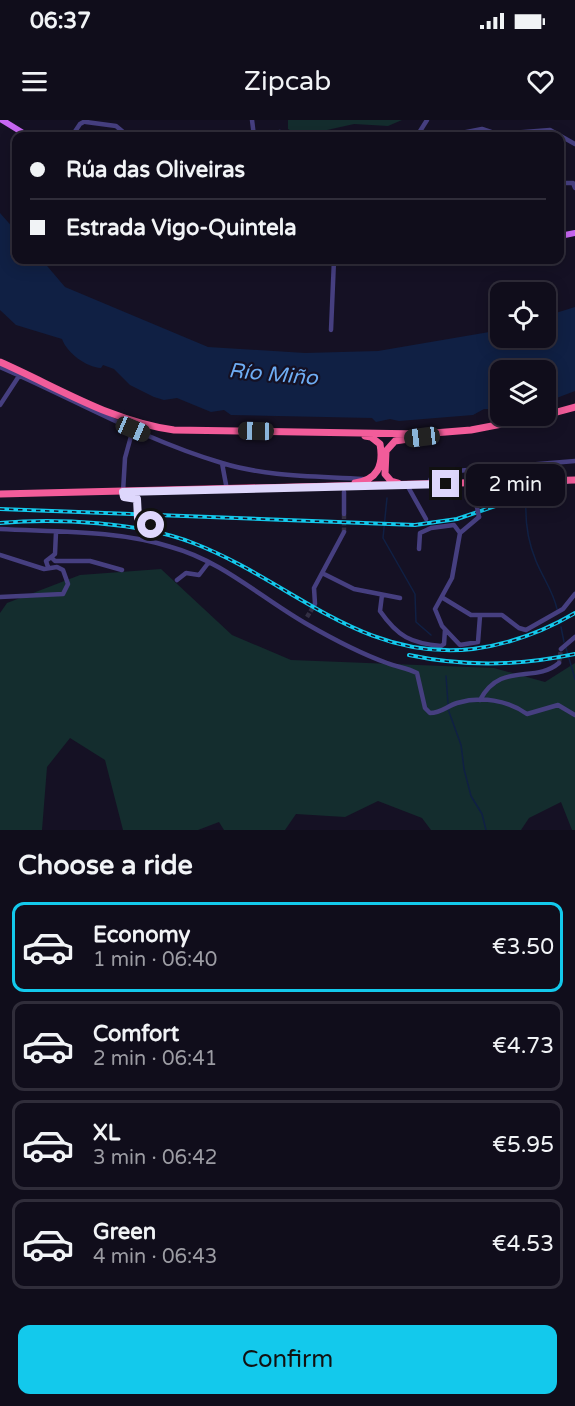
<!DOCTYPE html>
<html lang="en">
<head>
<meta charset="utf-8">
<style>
	:root { --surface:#100d1b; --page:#1e1b28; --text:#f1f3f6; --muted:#9c9ca3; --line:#302d3a; --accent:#13c9ec }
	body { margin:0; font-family:"Varela Round",sans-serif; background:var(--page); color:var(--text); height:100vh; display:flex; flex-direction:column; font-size:22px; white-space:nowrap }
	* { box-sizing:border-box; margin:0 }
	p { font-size:20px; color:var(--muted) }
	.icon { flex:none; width:33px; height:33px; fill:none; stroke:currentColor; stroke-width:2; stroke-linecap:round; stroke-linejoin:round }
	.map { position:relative; height:710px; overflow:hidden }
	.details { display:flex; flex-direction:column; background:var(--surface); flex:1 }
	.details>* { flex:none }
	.top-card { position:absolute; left:12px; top:12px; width:552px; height:132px; border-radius:12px; box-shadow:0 3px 15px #0003,0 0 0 2px var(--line); display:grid; align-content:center; height:132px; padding:0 18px; background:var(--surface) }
	.buttons { position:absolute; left:490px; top:162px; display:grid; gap:12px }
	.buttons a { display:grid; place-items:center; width:66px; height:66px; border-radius:12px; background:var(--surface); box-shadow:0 3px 15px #0003,0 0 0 2px var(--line); font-size:30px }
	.end { position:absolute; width:27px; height:27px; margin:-14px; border:8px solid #ded7fc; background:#111; box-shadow:0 0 0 3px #111 }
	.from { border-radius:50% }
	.bubble { position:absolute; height:42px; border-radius:12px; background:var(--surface); box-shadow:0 3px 15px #0003,0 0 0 2px var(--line); font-size:20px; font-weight:600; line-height:42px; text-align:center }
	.car { position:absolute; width:18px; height:36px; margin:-18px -9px; border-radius:8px; box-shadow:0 0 4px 2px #0007; background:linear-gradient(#222 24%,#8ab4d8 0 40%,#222 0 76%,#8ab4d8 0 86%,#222 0) }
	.top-card b { display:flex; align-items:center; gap:21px; height:57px; font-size:22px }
	.top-card b+b { border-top:2px solid var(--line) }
	.top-card i { width:15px; height:15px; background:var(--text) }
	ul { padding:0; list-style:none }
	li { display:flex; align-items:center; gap:18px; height:90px; margin:0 12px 9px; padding:0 6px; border:3px solid var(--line); border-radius:12px }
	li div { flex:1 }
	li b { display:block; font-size:22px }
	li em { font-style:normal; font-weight:600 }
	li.active { border-color:var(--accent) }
	li>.icon { width:54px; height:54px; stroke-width:1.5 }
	h2 { padding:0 18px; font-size:27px; line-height:72px }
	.cta { display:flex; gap:12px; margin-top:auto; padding:12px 18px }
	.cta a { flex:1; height:69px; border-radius:12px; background:var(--accent); color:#111; font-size:24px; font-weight:600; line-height:69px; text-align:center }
	.status { display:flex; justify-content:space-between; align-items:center; height:42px; padding:0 30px; background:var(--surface); direction:ltr }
	.status svg { height:16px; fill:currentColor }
	header { display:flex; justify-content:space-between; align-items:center; height:78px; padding:0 18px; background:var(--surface); font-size:27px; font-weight:600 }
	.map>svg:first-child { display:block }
</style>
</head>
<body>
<div class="status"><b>06:37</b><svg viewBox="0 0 49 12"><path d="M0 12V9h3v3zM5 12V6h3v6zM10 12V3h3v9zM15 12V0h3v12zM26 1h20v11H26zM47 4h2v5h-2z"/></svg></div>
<header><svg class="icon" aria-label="menu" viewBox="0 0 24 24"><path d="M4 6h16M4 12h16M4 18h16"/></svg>Zipcab<svg class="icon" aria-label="heart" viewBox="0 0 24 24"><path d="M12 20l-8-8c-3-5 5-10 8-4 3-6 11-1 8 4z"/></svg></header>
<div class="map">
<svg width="575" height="710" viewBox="0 0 575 710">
	<rect width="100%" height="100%" fill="#151124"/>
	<!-- green -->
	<path fill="#142d2e" d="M288,0H402L388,6L354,4L300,16L288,9Z
		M161,449L232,515L291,540L494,548L545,562L575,543V710H572L561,682L529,698L521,710H431L422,698L378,681L345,697L296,694L285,710H224L219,702L198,710H123L105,640L70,618L47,647L42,710H0V493L7,483L80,455Z"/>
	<!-- water -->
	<path fill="#102044" d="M0,93L16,111V140H42L65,167L208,227L305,233L378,231L501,210V218H546V196L575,187V271L546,282V250H501V289H484L473,295L399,301L390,299L376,302L372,298L231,295L224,290L211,292L177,278L164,280L154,277L130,265L114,249L103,245L101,248C86,247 67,233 62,219L16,205L0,190Z"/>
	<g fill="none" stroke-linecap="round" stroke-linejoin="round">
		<!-- stream -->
		<path stroke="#102044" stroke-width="1.5" d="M387,378L383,418L415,474L416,502L431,515
			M526,381C525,401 528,422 536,441C543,458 553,471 557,489
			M561,507L564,522
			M566,528L575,559
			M446,556L448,584
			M448,589L461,625L464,649L471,676L482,694L486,710"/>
		<!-- minor-tunnel -->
		<path stroke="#332f44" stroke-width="4.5" stroke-dasharray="4.5 2" stroke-linecap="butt" d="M344,412V394
			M147,421L151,405
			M307,497L315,484
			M559,543L561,529"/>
		<!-- minor -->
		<path stroke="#463f80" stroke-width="4.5" d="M252,0L254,16
			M86,2L116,6L128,16
			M72,16L80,4L87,0
			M262,16L280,12L290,16
			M417,16L427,0
			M446,16L482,9L497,14L550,10L575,24
			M560,63H573L575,68
			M331,210L334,140
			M0,247C74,279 144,320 222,343C267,357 317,356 363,359
			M0,285L19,256
			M133,309L125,338L123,372L124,377L137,379L138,390
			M222,343L227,370
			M407,365L426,399
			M428,365L433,354L444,352L575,341
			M344,372V394
			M477,387L480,363
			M479,397L460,413L452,458L435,489L442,506L460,525L478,522L480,496
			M138,398L151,405
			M0,409C57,412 117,410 171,427C222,441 260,477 305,503C331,518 359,533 387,543C397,547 407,548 417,553L425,588L430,593C441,593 447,586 457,583C482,576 507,580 527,594L558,585L575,595
			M419,429L420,413L431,408L454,405L460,413
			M0,435L44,449L57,447L63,450L68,464L63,474L0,477
			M52,438L55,441H90L122,450
			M48,447L46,441L55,434L56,412
			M322,453L354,469L400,478
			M177,460L186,453L199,455L209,442
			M382,475L380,491C398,517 411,523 441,526L444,524L445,510
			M443,478L471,495H502L519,508L526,510L563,489L575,474
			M315,484L314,468L344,412
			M561,529L575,517
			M480,580C501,541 534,564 559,543"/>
		<!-- major -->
		<path stroke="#c867f3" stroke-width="6" d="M2,0L28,16
			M560,116L575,113"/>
		<!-- highway -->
		<path stroke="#f25c9a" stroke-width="7" d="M0,242C57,267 112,302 174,310L421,314L471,310L544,296
			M546,295L575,287
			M355,363C377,360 384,346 380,324L371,317L365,316
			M398,363L391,361L385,354L386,331L395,321L415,318
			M0,374L540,361"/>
		<defs>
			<path id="rail" d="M0,389L415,405L457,399L575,359
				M0,403C56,398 140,402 193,423C290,460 361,542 473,529C510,524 543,512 575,493
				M409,535C465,547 519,546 575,534"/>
		</defs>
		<!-- rail casing -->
		<use href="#rail" stroke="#13c9ec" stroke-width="4"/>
		<!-- rail -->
		<use href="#rail" stroke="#151124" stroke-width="1.5" stroke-dasharray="4.5" stroke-linecap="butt"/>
		<!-- minor-bridge -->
		<path stroke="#463f80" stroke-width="4.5" d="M477,387L479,397
			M138,398V390"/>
		<!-- highway-bridge -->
		<path stroke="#f25c9a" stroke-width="7" d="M540,361L575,360"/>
	</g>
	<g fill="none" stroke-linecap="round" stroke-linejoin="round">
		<!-- route -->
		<path stroke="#ded7fc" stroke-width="8" d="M151,405L138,398L137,379L124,377L123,372L446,364"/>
	</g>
	<g text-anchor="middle" stroke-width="4.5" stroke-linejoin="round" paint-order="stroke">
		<!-- water labels -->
		<g font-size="21" font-style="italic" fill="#6eadf4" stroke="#151124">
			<text transform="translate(273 254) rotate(5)" y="7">Río Miño</text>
		</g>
	</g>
</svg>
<div class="buttons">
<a><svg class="icon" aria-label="locate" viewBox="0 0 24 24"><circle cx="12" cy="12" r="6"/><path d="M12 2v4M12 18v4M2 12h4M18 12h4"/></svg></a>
<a><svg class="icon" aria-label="layers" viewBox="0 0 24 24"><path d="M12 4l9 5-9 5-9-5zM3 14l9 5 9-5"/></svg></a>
</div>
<i class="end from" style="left:151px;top:405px"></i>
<i class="end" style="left:446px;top:364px"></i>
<div class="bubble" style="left:466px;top:344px;width:99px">2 min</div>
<i class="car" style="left:133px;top:309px;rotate:113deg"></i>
<i class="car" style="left:256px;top:311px;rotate:271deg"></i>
<i class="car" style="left:422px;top:317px;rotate:263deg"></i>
<div class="top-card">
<b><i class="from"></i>Rúa das Oliveiras</b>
<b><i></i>Estrada Vigo-Quintela</b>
</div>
</div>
<section class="details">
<h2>Choose a ride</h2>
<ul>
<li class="active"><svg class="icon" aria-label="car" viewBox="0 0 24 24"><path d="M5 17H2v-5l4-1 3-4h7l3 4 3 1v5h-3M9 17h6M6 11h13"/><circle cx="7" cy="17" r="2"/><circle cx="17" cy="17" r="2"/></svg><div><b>Economy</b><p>1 min · 06:40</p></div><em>€3.50</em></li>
<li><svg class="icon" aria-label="car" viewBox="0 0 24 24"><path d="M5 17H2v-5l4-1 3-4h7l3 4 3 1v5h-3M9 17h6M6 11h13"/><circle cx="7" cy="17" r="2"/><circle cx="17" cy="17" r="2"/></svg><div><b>Comfort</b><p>2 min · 06:41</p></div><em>€4.73</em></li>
<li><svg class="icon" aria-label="car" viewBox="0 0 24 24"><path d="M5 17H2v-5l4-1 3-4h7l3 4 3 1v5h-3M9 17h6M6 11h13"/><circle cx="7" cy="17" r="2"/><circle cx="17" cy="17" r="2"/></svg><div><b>XL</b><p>3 min · 06:42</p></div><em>€5.95</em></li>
<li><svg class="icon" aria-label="car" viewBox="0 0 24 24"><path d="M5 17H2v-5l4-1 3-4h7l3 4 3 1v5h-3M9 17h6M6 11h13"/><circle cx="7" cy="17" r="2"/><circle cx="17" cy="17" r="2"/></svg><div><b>Green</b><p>4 min · 06:43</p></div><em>€4.53</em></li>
</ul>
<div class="cta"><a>Confirm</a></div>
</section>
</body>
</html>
